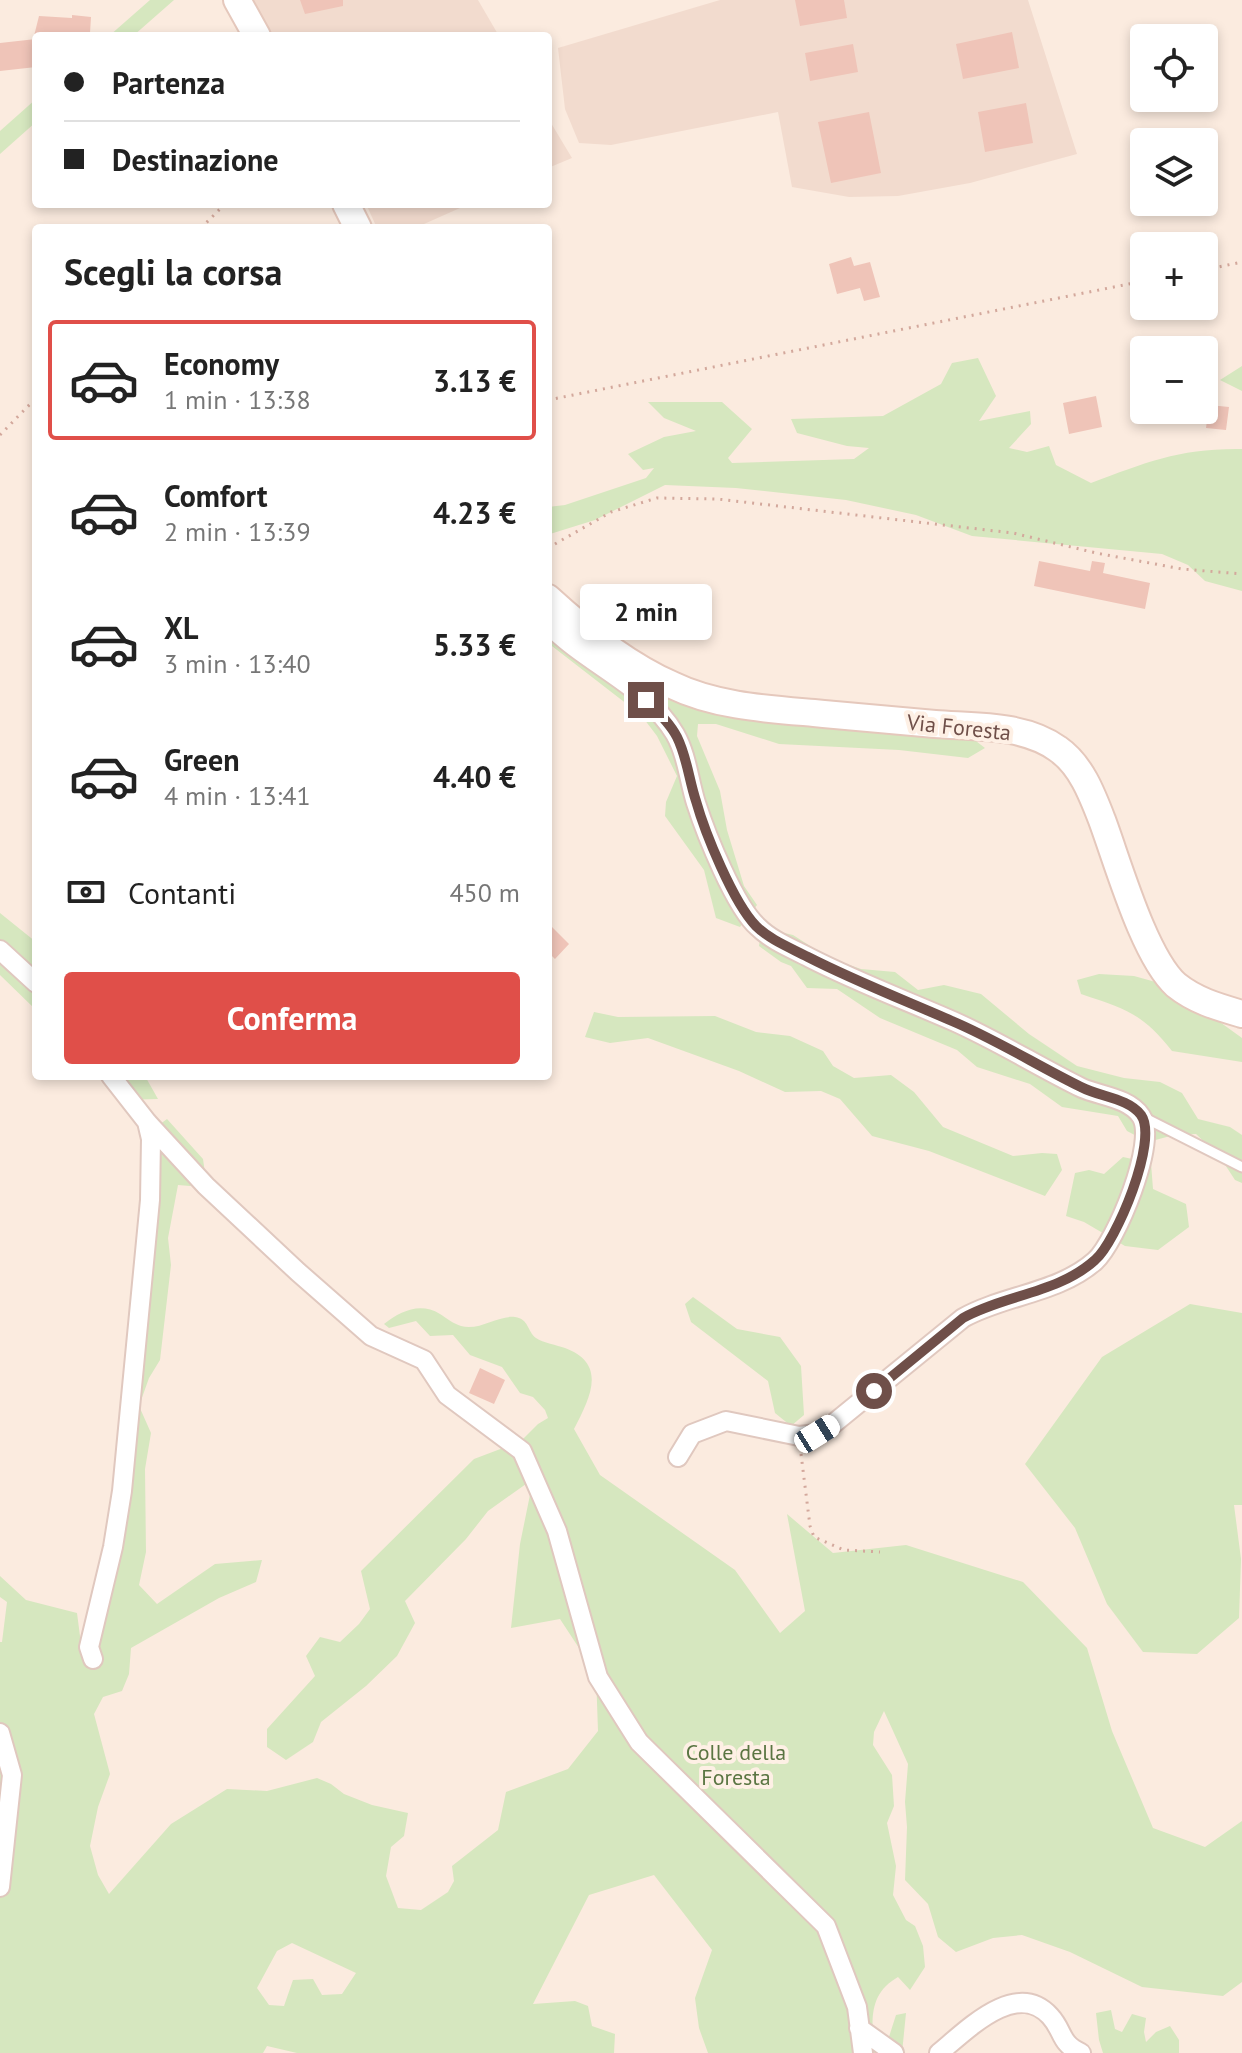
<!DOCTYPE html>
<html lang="it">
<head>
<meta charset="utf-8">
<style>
	:root { --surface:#fff; --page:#f2f2f2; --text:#222; --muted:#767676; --line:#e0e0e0; --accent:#e04f49 }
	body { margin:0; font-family:"PT Sans",sans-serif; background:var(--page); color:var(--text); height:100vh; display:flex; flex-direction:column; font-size:30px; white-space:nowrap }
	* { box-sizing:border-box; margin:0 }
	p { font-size:26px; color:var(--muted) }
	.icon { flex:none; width:44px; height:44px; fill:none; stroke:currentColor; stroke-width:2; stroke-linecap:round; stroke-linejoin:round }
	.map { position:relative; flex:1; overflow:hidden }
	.sheet { position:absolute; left:32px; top:224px; width:520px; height:856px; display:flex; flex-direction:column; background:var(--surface); border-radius:8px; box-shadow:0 4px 12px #0003 }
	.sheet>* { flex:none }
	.hud { position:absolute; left:32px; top:32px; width:520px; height:176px; border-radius:8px; box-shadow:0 4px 12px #0003; display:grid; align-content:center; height:176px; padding:0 32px; background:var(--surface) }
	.fabs { position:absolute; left:1130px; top:24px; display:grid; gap:16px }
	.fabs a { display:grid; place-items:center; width:88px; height:88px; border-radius:8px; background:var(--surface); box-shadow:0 4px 12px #0003; font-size:40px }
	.end { position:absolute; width:36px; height:36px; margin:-18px; border:10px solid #6f4f49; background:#fff; box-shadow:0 0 0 4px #fff }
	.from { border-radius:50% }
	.bubble { position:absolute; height:56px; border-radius:8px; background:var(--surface); box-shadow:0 4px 12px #0003; font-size:26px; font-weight:700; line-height:56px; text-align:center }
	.car { position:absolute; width:24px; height:48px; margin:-24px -12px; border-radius:10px; box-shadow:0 0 6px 2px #0007; background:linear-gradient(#fff 24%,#345 0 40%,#fff 0 76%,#345 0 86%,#fff 0) }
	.hud b { display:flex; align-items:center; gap:28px; height:76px; font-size:30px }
	.hud b+b { border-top:2px solid var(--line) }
	.hud i { width:20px; height:20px; background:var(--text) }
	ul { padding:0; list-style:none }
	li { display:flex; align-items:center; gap:24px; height:120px; margin:0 16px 12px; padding:0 16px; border:4px solid transparent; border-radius:8px }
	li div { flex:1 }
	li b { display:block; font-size:30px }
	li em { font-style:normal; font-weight:700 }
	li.active { border-color:var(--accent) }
	li>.icon { width:72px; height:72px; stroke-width:1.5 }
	h2 { padding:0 32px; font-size:36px; line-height:96px }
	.pay { display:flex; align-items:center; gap:20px; height:88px; padding:0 32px; font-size:30px }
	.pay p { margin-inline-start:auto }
	.cta { display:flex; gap:16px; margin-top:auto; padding:16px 32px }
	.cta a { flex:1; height:92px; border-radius:8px; background:var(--accent); color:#fff; font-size:32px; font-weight:700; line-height:92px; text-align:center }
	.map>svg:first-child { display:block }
</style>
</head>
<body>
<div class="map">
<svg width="1242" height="2053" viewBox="0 0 1242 2053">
	<rect width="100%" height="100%" fill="#fbebdf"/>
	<!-- residential -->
	<path fill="#f2dbce" d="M251,0H478L499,36H270Z
		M720,0H1028L1077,154L970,183L898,196L849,197L792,187L778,112L611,145L579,143L565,109L558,48Z
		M548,118L572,158L548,168Z
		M366,204H469L415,228H377Z"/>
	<!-- green -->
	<path fill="#d6e7bf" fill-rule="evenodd" d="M150,0H174L133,36H109Z
		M36,99V122L0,154V131Z
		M978,358L996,396L979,421L1030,411L1031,424L1009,448L1027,452L1049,446L1056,465L1091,483C1147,462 1180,448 1242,449V591L1205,581L1188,565L1162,554L972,536L916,515L846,500L736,488L665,485L595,520L550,534L548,532V507L565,505L646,478L654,468L643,470L628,454L664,437L696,431L664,418L648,402H722L752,429L728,458L732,463L854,459L869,448L847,446L797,433L791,419L883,416L941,384L952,363Z
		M1242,366V391L1220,380Z
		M548,615L633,679L972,738L985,748L968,758L899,750L779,744L716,724H698L697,736L720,791L727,830L744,886L757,905L740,927L716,918L704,870L665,816L666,802L677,776L657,736L641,715L548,643Z
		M0,913L36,942V1010L0,975Z
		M767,929L793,935L829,958L861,969L895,972L918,990L944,985L981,994L1029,1034L1077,1066L1124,1078L1160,1082L1182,1093L1198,1119L1230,1127L1242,1135V1183L1235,1180L1220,1157L1196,1134L1174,1135L1148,1142L1127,1131L1118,1116L1062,1107L1030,1084L977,1067L957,1050L880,1018L837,989L807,988L791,966L781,962L759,946L760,939Z
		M1099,974L1134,976L1170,986L1242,1038V1062L1172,1051C1142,1013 1126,1009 1081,994L1077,980Z
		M594,1012L618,1017L715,1016L756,1032L790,1036L823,1051L833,1066L854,1078L891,1075L914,1092L943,1127L1013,1156L1042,1153L1057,1154L1062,1170L1045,1196L929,1151L872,1136L840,1099L821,1091L785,1092L739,1071L648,1038L610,1043L585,1037Z
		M98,1076H145L158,1099L119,1100Z
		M167,1119L203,1159L206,1180L190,1186L178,1185L168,1238L171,1265L160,1360L149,1378L139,1406L151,1433L145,1469L146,1552L139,1585L157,1604L215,1564L262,1560L256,1582L219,1598L131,1648L129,1674L122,1691L103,1697L94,1714L110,1774L98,1807L90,1846L98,1875L109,1894L171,1824L227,1789L267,1791L317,1778L331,1784L344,1794L372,1805L408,1813L404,1836L391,1847L386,1876L398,1908L421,1910L448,1892L454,1881L452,1866L498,1830L506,1792L568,1769L598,1731L596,1674L560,1619L511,1628L520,1544L532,1485L526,1484L488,1511L466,1539L405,1601L415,1623L397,1656L366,1686L321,1722L313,1742L286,1760L267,1747V1729L315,1676L306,1656L320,1637L340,1642L359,1624L370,1609L361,1571L474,1459L503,1448H514L538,1424L548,1418L545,1410L533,1397L520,1393L502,1367L470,1355L453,1335L430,1336L416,1321L389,1328L384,1324C401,1311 420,1302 440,1314C446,1318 454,1324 461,1326C480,1331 498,1315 515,1317C529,1319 527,1331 536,1338C543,1343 557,1345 565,1348C608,1364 590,1398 574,1429L600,1475L735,1570L780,1633L805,1611L787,1514L833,1553L906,1545L1023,1582L1087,1648L1112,1731L1153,1828L1205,1847L1242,1821V1982L1223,1996L1142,1987L1070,1952L1022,1935L993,1938L956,1952L938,1937L928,1904L905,1880L907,1827L905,1802L908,1764L884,1711L874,1732L873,1745L892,1775L894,1806L887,1823L896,1866L893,1895L906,1920L915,1926L923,1946L925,1967L910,1990L898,1977C875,1990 871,2009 873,2035L888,2040L896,2015L906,2013L902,2053H708L699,2028L695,1998L712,1950L654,1875L589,1895L533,2004L575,2001L588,2006L592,2026L615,2034L614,2053H297L267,2046L263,2053H0V1642H2L7,1602L0,1597V1576L26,1600L77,1613L83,1659L94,1664L140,1279L139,1199L148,1133ZM292,1943L356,1973L342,1994L322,1995L313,1979L293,1980L284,2006L269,2005L257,1988L277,1951Z
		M1123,1157L1151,1163L1153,1189L1186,1204L1189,1227L1158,1250L1125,1246L1084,1222L1066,1216L1075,1173L1089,1170L1104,1174Z
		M693,1297L737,1329L780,1337L801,1366L804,1415L791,1426L775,1413L768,1381L691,1322L685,1304Z
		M1190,1304L1242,1313V1505H1234L1241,1559L1239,1618L1197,1654L1143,1652L1107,1604L1075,1528L1025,1464L1102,1357Z
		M1111,2010L1115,2029L1122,2032L1132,2014L1146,2018L1144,2032L1146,2042L1156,2032L1170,2026L1179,2040V2053H1103L1099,2040L1096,2013Z"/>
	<!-- building -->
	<path fill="#efc4b8" d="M300,0H343V6L305,14Z
		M795,0H844L847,18L800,26Z
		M72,15L91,17L90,33L80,32V36H34L39,16L72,18Z
		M1012,32L1019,68L963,79L956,44Z
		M36,39V67L0,71V43Z
		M853,44L858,72L810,81L805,53Z
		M1026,103L1033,143L985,152L978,112Z
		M869,112L881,173L831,183L818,122Z
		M851,257L854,266L870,262L880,297L864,301L860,288L837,294L829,264Z
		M1096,396L1102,427L1069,434L1063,403Z
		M1209,405L1229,407L1226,430L1206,428Z
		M1039,561L1090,571L1092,561L1105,563L1103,573L1150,583L1145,609L1034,586Z
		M548,923L569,944L555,959L548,952Z
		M480,1368L505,1380L494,1404L469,1393Z"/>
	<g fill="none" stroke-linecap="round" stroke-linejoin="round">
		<defs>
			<path id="lane" d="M1143,1117L1242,1167"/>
			<path id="street" d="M548,624C586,664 646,685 675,734C687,755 689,781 696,803C706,834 735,907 758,927C772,941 793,949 810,958C857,982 905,1000 953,1021C998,1041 1039,1067 1082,1088C1101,1096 1129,1098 1141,1116C1158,1141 1116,1242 1095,1261C1059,1293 1004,1295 963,1318L833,1424L817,1434L799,1436L726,1421L692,1434L678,1457
				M0,950L36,983
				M111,1076L147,1122L206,1186L298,1272L371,1336L424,1360L447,1395L522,1451L557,1531L598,1677L639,1742L826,1926L857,2007L863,2053
				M93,1659L89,1647L113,1547L122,1491L150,1200L151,1139L147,1122
				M0,1733L12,1775L0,1887
				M859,2028L894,2053
				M939,2053C967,2030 1016,1979 1050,2016C1064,2031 1059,2043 1081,2053"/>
			<path id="secondary" d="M237,0L257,36
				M346,204L358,228
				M548,598C584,631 627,665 672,685C715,706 767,709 814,713C854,717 894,720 935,724C974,727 1024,724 1058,749C1081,765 1092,794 1102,820C1118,863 1144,956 1176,985C1196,1001 1218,1007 1242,1014"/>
		</defs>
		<!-- lane casing -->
		<use href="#lane" stroke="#e0c8bf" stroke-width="13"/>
		<!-- street casing -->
		<use href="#street" stroke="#e0c8bf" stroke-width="22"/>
		<!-- secondary casing -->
		<use href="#secondary" stroke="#e5c8bc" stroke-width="30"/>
		<!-- path -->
		<path stroke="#d3a89c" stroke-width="3" stroke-dasharray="2 6" stroke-linecap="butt" d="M201,228L225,204
			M1204,270L1242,262
			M548,400L1144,281
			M0,435L36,398
			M548,548L611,512L657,498L717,499L1013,533L1096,553L1182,569L1242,574
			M801,1454L810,1526L814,1537L844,1550L880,1552"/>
		<!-- lane -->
		<use href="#lane" stroke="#fff" stroke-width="9"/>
		<!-- street -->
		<use href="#street" stroke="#fff" stroke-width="18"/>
		<!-- secondary -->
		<use href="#secondary" stroke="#fff" stroke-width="26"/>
	</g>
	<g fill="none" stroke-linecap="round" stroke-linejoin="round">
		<!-- route -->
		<path stroke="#6f4f49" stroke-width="10" d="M646,700C657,711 670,723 677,737C687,757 689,780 696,801C705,833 733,902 756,926C770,940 791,948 808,957C855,981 904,1000 952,1021C997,1040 1038,1066 1081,1087C1100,1097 1128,1098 1141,1115C1159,1140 1116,1242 1095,1260C1059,1293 1004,1295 963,1318L874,1391"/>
	</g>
	<g text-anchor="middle" stroke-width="8" stroke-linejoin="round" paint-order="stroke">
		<!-- street labels -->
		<g font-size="22" fill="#6f4f49" stroke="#fef0e5">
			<text transform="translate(959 727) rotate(6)" y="8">Via Foresta</text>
		</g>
		<!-- park labels -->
		<g font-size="22" fill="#5a7542" stroke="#fef0e5">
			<text x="736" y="1760">Colle della<tspan x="736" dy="25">Foresta</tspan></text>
		</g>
	</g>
</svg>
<div class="fabs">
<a><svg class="icon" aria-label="locate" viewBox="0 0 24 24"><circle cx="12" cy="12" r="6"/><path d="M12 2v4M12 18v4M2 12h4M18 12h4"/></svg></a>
<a><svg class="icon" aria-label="layers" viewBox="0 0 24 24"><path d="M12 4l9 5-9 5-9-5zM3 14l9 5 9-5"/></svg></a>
<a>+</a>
<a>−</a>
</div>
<i class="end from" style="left:874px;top:1391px"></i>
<i class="end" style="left:646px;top:700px"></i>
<div class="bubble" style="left:580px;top:584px;width:132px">2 min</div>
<i class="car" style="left:817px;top:1434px;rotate:58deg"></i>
<div class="hud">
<b><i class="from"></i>Partenza</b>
<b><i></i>Destinazione</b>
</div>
<section class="sheet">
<h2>Scegli la corsa</h2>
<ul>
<li class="active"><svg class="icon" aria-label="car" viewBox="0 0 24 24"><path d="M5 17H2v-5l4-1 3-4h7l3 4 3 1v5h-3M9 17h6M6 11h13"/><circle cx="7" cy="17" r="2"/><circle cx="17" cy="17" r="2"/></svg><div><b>Economy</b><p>1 min · 13:38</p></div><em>3.13 €</em></li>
<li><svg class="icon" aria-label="car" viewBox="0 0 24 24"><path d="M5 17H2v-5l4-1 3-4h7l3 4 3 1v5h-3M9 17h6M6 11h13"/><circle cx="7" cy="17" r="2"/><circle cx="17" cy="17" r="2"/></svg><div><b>Comfort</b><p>2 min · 13:39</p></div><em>4.23 €</em></li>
<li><svg class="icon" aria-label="car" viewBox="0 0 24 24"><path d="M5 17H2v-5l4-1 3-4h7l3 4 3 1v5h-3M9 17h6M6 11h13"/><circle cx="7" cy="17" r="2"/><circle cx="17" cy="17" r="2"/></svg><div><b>XL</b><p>3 min · 13:40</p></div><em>5.33 €</em></li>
<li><svg class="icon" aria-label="car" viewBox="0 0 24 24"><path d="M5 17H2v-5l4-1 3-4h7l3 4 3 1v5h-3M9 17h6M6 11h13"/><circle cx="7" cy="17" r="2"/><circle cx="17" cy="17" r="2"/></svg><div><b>Green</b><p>4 min · 13:41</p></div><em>4.40 €</em></li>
</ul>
<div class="pay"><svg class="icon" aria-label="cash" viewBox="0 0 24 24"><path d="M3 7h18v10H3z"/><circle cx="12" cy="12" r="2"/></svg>Contanti<p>450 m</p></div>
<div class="cta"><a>Conferma</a></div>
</section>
</div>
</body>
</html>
